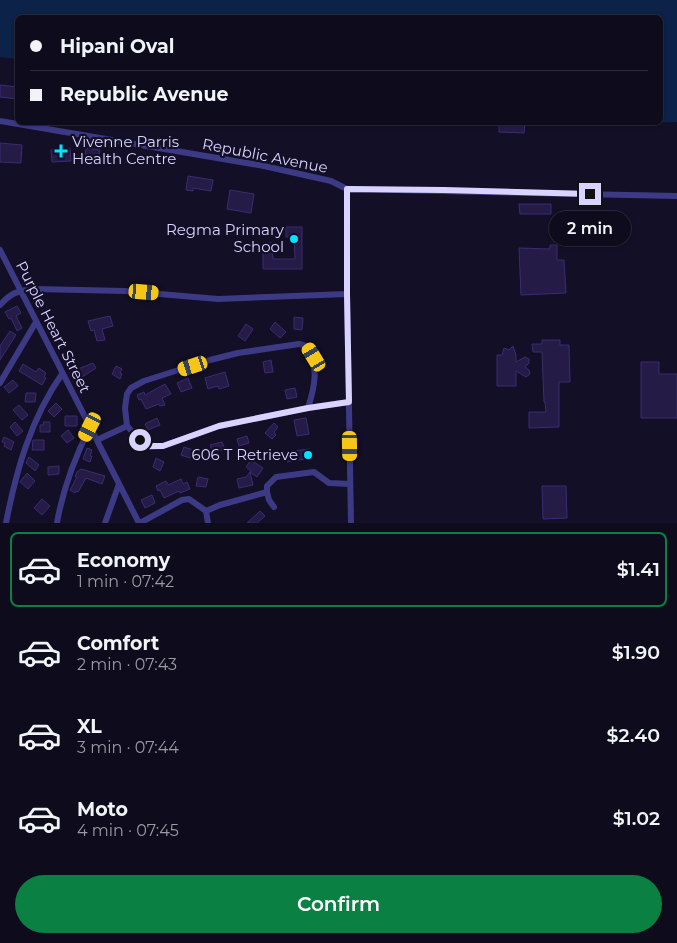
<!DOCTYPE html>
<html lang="en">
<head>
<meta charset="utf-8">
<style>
	:root { --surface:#0e0b1c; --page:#171425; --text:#f1f3f6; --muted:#9b9ba3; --line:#2e2b3b; --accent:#0b8043 }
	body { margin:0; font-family:Montserrat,sans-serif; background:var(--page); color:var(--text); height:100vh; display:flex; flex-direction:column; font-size:19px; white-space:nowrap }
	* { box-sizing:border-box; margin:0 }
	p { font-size:16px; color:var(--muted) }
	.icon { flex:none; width:28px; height:28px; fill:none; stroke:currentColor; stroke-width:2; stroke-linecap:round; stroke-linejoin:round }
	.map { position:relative; height:523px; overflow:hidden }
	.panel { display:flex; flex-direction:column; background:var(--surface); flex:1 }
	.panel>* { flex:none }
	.guide { position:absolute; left:15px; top:15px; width:648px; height:110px; border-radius:8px; box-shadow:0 1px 4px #0004,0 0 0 1px var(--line); display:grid; align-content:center; height:110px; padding:0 15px; background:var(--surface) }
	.end { position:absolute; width:22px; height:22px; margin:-11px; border:6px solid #d9d4ff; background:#111; box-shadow:0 0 0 2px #111 }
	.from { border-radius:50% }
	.bubble { position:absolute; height:35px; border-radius:18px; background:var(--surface); box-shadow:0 1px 4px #0004,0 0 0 1px var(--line); font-size:16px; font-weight:600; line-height:35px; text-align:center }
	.car { position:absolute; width:15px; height:30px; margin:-15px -8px; border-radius:6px; box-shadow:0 0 4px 1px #0007; background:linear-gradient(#f5c518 24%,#345 0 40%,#f5c518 0 76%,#345 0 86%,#f5c518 0) }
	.guide b { display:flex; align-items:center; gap:18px; height:48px; font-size:19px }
	.guide b+b { border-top:1px solid var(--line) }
	.guide i { width:12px; height:12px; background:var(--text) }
	ul { padding:9px 0 0; list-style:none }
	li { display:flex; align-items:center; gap:15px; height:75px; margin:0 10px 8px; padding:0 5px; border:2px solid transparent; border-radius:8px }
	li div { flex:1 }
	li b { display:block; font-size:19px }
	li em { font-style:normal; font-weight:600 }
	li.on { border-color:var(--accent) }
	li>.icon { width:45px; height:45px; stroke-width:1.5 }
	.cta { display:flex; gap:10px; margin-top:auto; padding:10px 15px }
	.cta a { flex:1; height:58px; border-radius:30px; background:var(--accent); color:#fff; font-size:20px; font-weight:600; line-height:58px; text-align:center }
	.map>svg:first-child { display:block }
</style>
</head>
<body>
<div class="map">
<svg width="677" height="523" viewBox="0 0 677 523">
	<rect width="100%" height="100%" fill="#130f26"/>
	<!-- water -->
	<path fill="#0c2248" d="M0,0H677V122L577,126L569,123L660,122V18H18L17,59L0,57Z"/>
	<!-- building -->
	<path fill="#241b47" stroke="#3b2d73" d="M0,85L18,87V99L0,97Z
		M499,122H525L524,133L499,132Z
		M0,143L22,145L21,163L0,162Z
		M70,148L71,161L52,162L51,150Z
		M86,148L100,150L98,159L85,156Z
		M188,176L213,180L211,191L193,188V191L186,190Z
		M230,190L254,194L251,213L227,209Z
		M519,204H551V214H520Z
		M286,227H302V269H263V243H272L273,259H295L294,237H286Z
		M550,245H557V260H564L566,293L521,295L519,248L550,249Z
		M17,306L21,313L16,316L22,328L17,331L11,318L9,319L5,312Z
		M110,316L113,326L102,329L105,340L97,341L94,330L91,331L88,321Z
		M294,317L303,318L302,330L294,329Z
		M275,322L286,332L280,338L270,329Z
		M246,324L253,329L245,341L238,336Z
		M10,331L16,335L0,360V346Z
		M542,340H560V345H569L570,382H559V427L529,428V412H546L545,402H544L542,352H533L532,344H542Z
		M513,346L516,355V362L525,357L529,359V363L525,367L529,370L530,374L526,377L516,371V386H497V355H502L504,348L509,350Z
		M271,360L273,372L265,373L263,362Z
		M641,362H659V374H677V418H641Z
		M93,363L96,368L82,377L78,369Z
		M23,364L36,372L39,368L46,373L44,377L46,378L42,385L19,371Z
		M116,366L122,369L120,373L122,374L120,379L112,374Z
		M225,372L229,386L219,389L218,386L208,389L205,378Z
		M188,378L192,388L181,392L177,383Z
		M13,380L18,386L9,393L4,387Z
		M165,384L171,394L162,398L165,405L160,406L159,404L146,409L141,399L139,400L137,395L144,392L145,395Z
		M295,388L297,397L287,399L285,390Z
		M26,393H36L35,402H25Z
		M56,403L62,409L54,417L48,411Z
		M19,405L28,415L22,420L13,410Z
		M65,416H77V426H65Z
		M157,418L160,425L148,430L145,424Z
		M306,418L309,434L297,436L294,420Z
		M15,422L23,431L17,436L10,427Z
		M43,422H50V432H40V425H44Z
		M274,423L278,427L274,432L276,435L272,439L265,433Z
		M68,430L74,438L67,443L61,436Z
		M247,436L249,443L239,446L237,439Z
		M4,437L14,442L11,450L4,446L5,443L2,442Z
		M33,440H44V450H32Z
		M222,442L225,449L213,453L210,445Z
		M184,447L193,450L190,458L181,455Z
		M87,448L92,450L90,456H92L90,462L83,459Z
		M309,449L311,458L287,462L286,452Z
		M29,457L39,465L35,471L26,463Z
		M156,458L164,462L160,471L153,467Z
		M251,460L263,468L257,477L250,472L253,485L239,488L237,479L246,477L251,471L246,467Z
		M59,466V474L48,475V467Z
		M81,469L105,476L102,484L86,478L78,492L76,491L75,493L70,490L77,477H75L77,472Z
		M27,473L35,481L28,489L20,482Z
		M198,477L208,479L206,487L196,486Z
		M181,479L183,484L187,482L190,489L180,493L179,491L164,498L160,490L158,491L156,486L166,481L168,485Z
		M542,486H566L567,518L543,519Z
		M152,495L155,503L145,508L141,500Z
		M42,499L50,506L42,515L34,508Z
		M260,511L265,516L257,523H247Z"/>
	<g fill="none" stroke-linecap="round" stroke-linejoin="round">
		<!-- street -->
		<path stroke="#3d3a85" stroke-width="6" d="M0,121L264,166L331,181L347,189L677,196
			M347,189V294L351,523
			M0,250L139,523
			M0,305C12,292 17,291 35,289L125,291L218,299L347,294
			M0,383L36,322
			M127,426L140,440L149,447L163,446L219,426L308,408L349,402
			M97,440L127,426L125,408L127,394L131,388L144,381L210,360L238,353L299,344L307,346C319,367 315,386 308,408
			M267,492L269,500L274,507
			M6,523C16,471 31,418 62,374
			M57,523C63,488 74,459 90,427
			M105,523L119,484
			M140,523L182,500L189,499L206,511
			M208,523L206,511L220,505L267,492V486L276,477L314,472L329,483L350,484"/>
	</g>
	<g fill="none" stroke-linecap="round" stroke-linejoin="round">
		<!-- route -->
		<path stroke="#d9d4ff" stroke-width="6" d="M140,440L149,446H163L219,426L308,408L349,402L347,294V189L444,190L590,194"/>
	</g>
	<!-- markers -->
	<g fill="#00e5ff" stroke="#130f26" stroke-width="2">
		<path d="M58.5 143.5h5v5h5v5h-5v5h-5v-5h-5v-5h5z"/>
		<circle cx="294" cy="239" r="5"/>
		<circle cx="308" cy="455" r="5"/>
	</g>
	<g text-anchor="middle" stroke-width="4.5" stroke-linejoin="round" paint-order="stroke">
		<!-- poi labels -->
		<g font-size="15" fill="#d9d4ff" stroke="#130f26" text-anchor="end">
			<text x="72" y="147" text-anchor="start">Vivenne Parris<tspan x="72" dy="17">Health Centre</tspan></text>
			<text x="284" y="235">Regma Primary<tspan x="284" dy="17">School</tspan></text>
			<text x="298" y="460">606 T Retrieve</text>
		</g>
		<!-- street labels -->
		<g font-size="15" fill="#d9d4ff" stroke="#130f26">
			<text transform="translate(265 156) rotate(11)" y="5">Republic Avenue</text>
			<text transform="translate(53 327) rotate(63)" y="5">Purple Heart Street</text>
		</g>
	</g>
</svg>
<i class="end from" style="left:140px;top:440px"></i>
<i class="end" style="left:590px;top:194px"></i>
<div class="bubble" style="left:549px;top:211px;width:82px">2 min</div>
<i class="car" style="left:144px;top:292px;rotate:95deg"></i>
<i class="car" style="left:314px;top:357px;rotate:329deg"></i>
<i class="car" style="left:193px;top:366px;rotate:252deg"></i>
<i class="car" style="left:90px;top:427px;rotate:207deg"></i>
<i class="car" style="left:350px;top:446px;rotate:179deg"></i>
<div class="guide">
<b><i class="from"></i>Hipani Oval</b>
<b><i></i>Republic Avenue</b>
</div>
</div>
<section class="panel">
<ul>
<li class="on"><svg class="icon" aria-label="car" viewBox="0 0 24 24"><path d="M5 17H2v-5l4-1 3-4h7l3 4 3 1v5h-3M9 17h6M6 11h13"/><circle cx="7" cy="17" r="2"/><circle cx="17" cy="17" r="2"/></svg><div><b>Economy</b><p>1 min · 07:42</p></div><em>$1.41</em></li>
<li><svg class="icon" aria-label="car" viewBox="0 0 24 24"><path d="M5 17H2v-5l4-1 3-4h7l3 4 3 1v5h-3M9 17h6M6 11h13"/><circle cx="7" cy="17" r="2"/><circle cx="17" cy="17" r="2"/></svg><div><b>Comfort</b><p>2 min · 07:43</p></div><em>$1.90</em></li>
<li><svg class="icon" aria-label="car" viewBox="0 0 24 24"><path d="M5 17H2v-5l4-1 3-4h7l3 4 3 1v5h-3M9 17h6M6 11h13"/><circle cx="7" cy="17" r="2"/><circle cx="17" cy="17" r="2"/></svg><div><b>XL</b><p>3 min · 07:44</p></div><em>$2.40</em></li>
<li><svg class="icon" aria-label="car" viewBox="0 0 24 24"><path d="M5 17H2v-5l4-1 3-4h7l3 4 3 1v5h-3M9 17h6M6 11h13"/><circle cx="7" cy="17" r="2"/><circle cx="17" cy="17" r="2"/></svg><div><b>Moto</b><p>4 min · 07:45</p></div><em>$1.02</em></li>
</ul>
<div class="cta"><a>Confirm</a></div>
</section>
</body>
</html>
